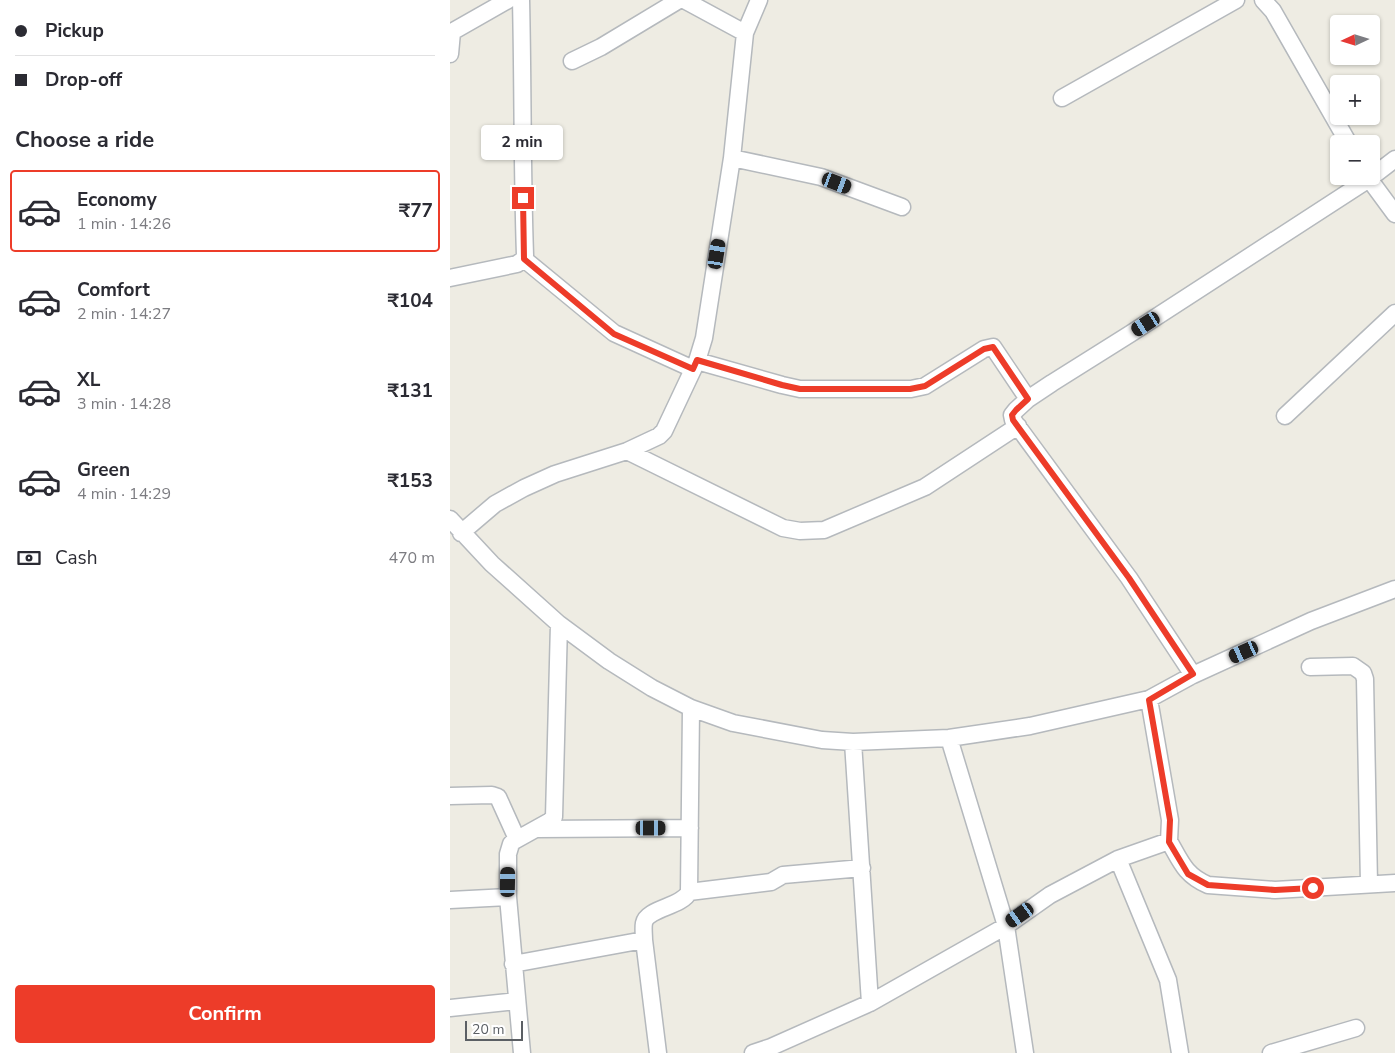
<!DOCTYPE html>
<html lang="en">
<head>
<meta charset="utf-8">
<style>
	:root { --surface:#fff; --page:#f2f2f3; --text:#2b2b33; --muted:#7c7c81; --line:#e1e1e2; --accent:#ed3c29 }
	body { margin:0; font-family:"Nunito Sans",sans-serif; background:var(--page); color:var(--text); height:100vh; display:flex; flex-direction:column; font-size:19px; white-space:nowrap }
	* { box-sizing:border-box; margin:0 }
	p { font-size:16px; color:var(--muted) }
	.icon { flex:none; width:28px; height:28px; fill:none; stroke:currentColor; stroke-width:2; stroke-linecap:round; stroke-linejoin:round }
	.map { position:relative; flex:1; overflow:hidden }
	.drawer { display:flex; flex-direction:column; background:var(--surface); width:450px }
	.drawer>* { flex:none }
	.hud { display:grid; align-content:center; height:110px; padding:0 15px; background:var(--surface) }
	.needle { width:32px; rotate:266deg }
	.buttons { position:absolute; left:880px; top:15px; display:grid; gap:10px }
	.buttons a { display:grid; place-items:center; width:50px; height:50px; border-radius:5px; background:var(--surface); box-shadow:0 1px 4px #0004; font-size:25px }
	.scale { position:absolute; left:15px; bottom:12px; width:58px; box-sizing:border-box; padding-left:5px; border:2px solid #5b5f64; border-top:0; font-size:14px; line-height:18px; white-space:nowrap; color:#5b5f64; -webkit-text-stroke:4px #fff; paint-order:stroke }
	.end { position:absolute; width:22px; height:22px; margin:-11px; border:6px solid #ed3c29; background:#fff; box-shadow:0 0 0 2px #fff }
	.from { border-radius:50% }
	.bubble { position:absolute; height:35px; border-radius:5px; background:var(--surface); box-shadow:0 1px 4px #0004; font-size:16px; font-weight:700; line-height:35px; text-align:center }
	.car { position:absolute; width:15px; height:30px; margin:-15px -8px; border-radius:6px; box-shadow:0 0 4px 1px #0007; background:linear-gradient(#222 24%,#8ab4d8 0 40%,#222 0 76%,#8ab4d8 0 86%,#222 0) }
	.hud b { display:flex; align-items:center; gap:18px; height:48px; font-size:19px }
	.hud b+b { border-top:1px solid var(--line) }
	.hud i { width:12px; height:12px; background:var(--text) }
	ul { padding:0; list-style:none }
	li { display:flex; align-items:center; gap:15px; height:82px; margin:0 10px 8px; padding:0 5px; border:2px solid transparent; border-radius:5px }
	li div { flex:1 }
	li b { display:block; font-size:19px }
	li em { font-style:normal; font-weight:700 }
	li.current { border-color:var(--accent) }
	li>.icon { width:45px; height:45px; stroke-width:1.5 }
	h2 { padding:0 15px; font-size:22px; line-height:60px }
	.pay { display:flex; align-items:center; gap:12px; height:55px; padding:0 15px; font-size:19px }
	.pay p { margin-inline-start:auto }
	.button { display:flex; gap:10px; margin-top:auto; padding:10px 15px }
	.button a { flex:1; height:58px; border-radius:5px; background:var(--accent); color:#fff; font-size:20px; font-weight:700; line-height:58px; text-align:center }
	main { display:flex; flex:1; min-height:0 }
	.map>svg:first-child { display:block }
</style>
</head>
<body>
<main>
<section class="drawer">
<div class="hud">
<b><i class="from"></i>Pickup</b>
<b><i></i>Drop-off</b>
</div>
<h2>Choose a ride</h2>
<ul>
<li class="current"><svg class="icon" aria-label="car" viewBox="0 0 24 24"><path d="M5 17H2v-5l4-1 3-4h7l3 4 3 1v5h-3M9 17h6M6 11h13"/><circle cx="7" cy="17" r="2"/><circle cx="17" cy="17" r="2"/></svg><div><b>Economy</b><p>1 min · 14:26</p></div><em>₹77</em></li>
<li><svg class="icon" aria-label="car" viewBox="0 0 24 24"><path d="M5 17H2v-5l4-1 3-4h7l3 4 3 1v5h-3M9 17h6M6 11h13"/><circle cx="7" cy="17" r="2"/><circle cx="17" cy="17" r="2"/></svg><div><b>Comfort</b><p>2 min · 14:27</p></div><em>₹104</em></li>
<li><svg class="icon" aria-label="car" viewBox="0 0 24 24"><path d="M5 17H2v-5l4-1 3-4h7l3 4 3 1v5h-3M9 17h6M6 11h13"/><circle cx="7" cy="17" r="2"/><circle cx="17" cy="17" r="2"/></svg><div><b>XL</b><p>3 min · 14:28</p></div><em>₹131</em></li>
<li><svg class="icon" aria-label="car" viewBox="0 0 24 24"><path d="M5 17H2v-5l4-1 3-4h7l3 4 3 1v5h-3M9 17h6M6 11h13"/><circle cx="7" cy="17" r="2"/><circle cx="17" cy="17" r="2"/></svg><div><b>Green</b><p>4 min · 14:29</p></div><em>₹153</em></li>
</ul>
<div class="pay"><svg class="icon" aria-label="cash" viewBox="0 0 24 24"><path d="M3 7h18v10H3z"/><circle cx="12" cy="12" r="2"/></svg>Cash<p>470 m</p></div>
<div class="button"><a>Confirm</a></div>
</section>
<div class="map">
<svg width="945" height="1053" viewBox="0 0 945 1053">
	<rect width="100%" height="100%" fill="#eeece3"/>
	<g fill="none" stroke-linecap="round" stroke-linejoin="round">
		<defs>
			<path id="minor" d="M234,0L295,33
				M813,0L823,11L899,144
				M0,33L58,0
				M0,54L2,32
				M122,61L151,47L229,0
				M612,98L786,0
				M282,158L371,177L452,207
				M917,176L945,214
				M74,259L164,333L243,369
				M0,278L67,264L74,259L75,255C72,170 73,85 71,0
				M247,361L332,385L350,389H461L475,386L534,349L543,347L578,399
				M835,416L945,313
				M177,451L333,528L350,531L374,530L475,487L568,426
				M0,519L42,564L109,624L159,661L202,688L241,708L283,723L372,740L403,742L499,738L580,726L699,699L743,675L861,621L945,589
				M11,533L45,504L74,488L105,474L177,451L209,436L214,431L247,361L254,338L282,158L295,33L309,0
				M860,667L903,666L913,673L915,679L919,884
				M743,675L679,578L563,420L562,415L566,410L578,399L602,383L680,334L919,179L945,159
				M499,738L556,926L575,1053
				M403,742L420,1003
				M0,796L42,795L48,797L67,839
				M87,829L240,828
				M719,841C731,862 735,875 758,885L825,890L945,883
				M668,859L718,980L730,1053
				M239,892L321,882L333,875L412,868
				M0,900L58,897
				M63,964L194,940
				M0,1008L67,1001
				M72,1053L58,897V854L61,844L64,841L100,821L104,817L109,624
				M208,1053L194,940C194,935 193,928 194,923C197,908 232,907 239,892L241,708
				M303,1053L321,1047L420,1003L556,926L600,895L668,859L719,841L720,820L699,699
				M821,1053L906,1028"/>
		</defs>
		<!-- minor casing -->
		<use href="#minor" stroke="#b5b9bd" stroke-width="19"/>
		<!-- minor -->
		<use href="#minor" stroke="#fff" stroke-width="16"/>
	</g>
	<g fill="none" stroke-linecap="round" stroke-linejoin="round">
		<!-- route -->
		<path stroke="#ed3c29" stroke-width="6" d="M73,198L74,259L164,334L243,369L247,360L332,385L350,389H460L475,386L534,349L543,347L578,399L566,410L562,415L563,420L679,578L743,674L699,700L720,820L719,842L738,874L758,885L825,890L863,888"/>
	</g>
</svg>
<div class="buttons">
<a><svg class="needle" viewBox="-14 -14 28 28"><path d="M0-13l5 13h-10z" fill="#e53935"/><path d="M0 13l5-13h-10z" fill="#7c7c81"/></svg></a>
<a>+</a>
<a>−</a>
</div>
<div class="scale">20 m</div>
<i class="end from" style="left:863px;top:888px"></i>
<i class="end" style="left:73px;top:198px"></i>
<div class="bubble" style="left:31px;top:125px;width:82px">2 min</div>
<i class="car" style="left:387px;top:183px;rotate:111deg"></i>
<i class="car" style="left:267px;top:254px;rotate:9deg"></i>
<i class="car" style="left:696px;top:324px;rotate:237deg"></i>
<i class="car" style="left:794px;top:652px;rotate:246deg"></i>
<i class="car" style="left:201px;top:828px;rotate:90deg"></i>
<i class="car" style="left:58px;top:882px;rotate:1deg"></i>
<i class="car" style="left:570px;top:915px;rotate:235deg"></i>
</div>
</main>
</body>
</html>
